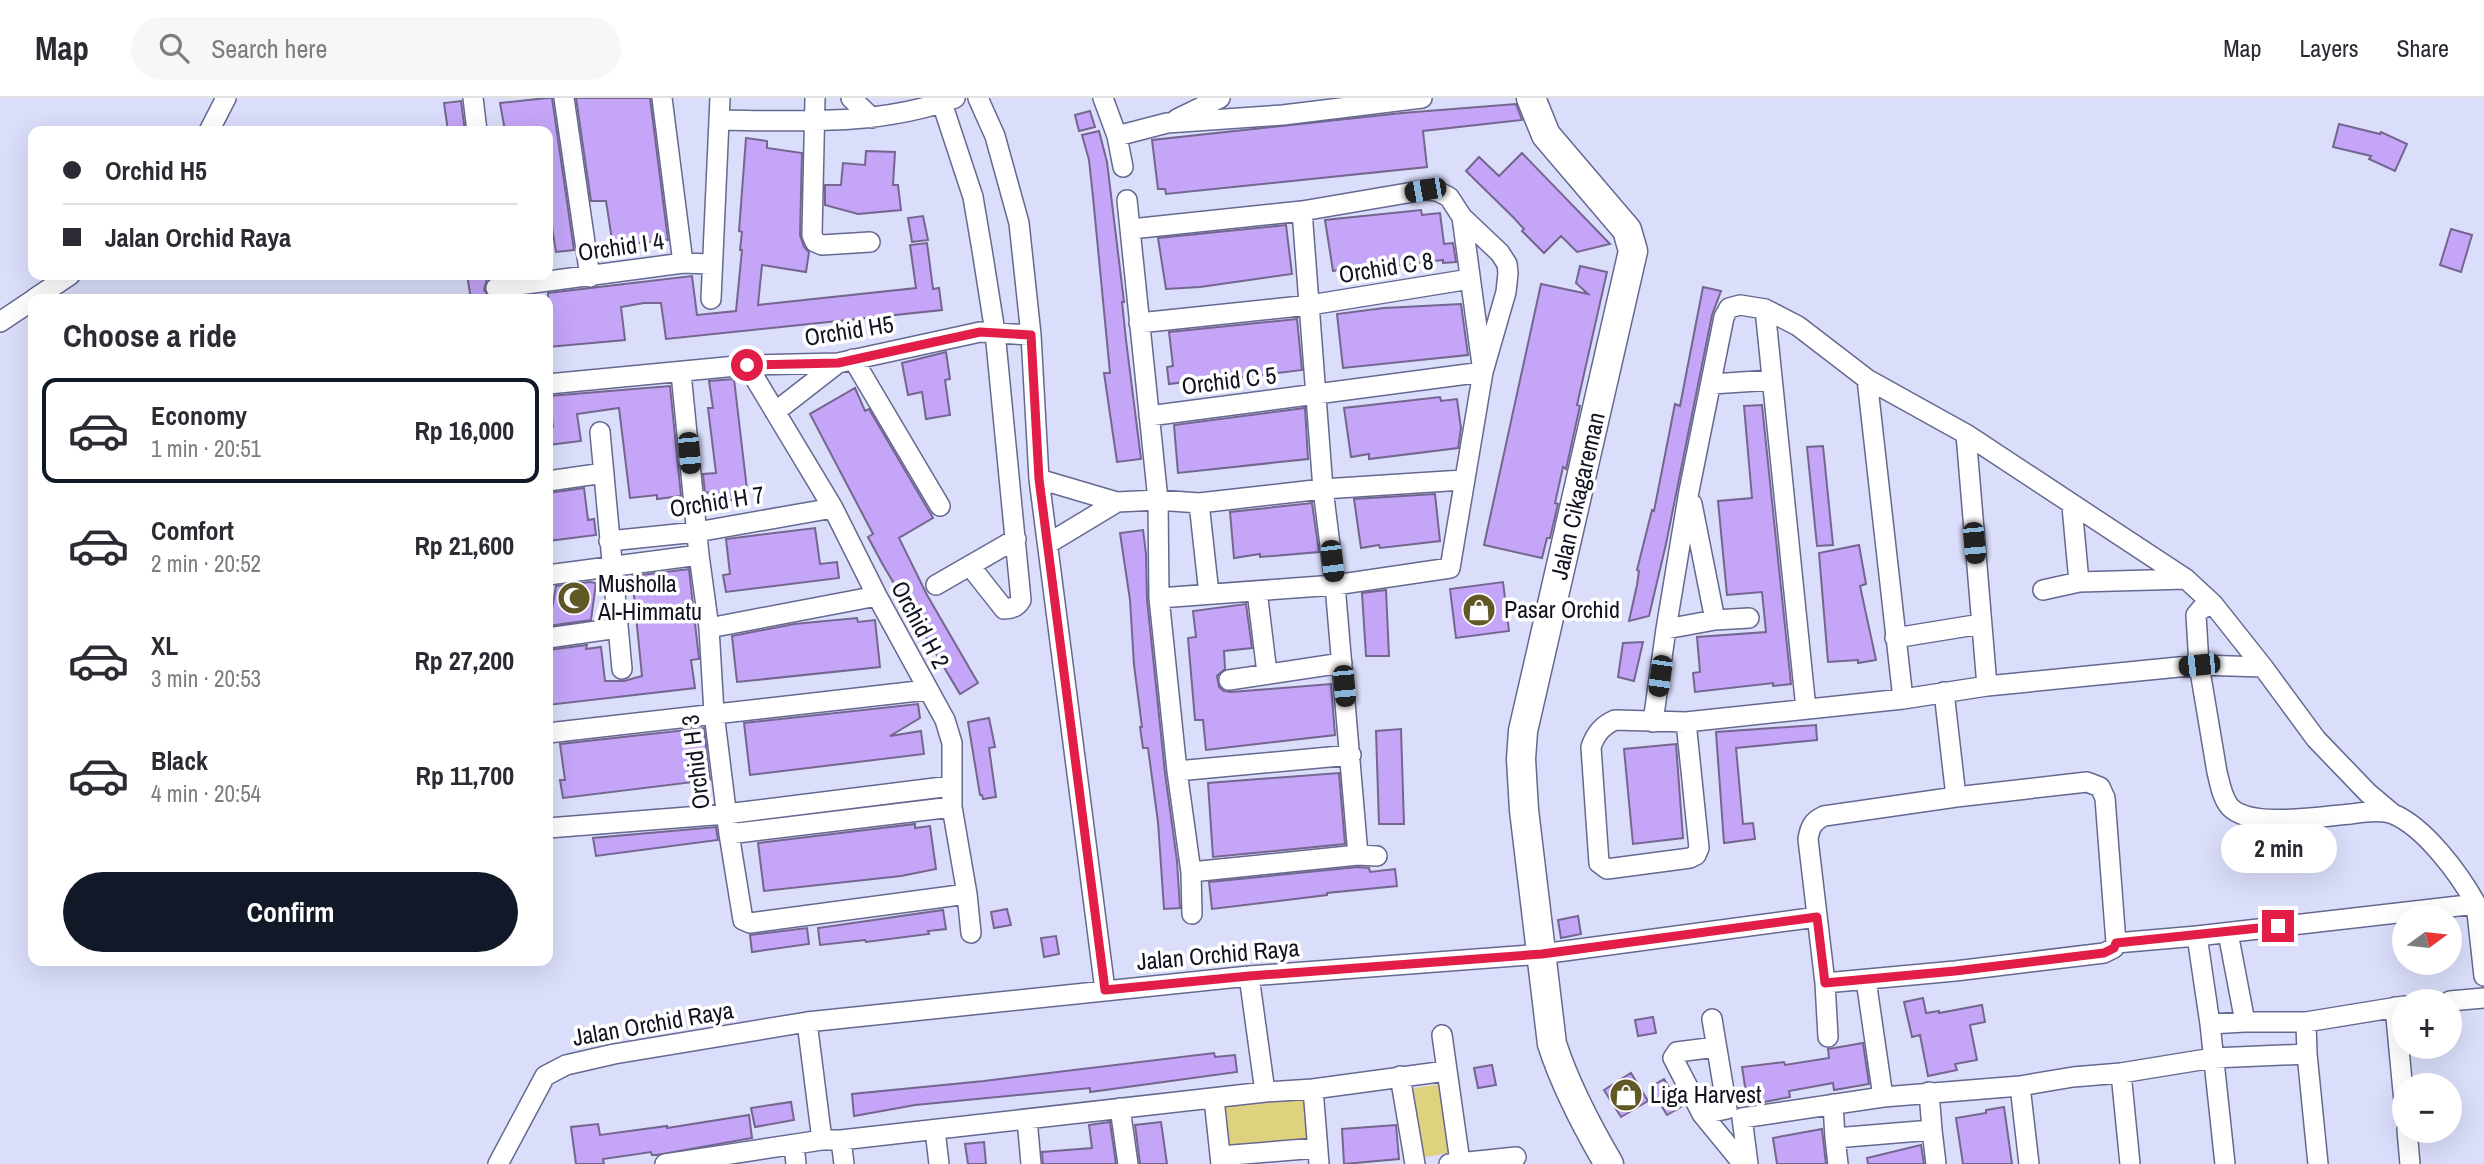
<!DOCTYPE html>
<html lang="en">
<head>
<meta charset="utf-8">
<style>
	:root { --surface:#fff; --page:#f7f7f7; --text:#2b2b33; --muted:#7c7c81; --line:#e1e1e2; --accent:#111827 }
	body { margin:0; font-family:"Archivo Narrow",sans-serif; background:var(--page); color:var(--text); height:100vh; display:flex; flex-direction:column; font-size:26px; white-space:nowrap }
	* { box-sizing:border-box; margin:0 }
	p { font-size:23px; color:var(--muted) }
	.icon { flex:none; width:38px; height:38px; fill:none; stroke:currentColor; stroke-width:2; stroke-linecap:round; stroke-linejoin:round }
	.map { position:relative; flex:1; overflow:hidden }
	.details { position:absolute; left:28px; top:196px; width:525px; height:672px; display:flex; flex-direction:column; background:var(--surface); border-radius:14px; box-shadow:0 7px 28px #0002 }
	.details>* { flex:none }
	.banner { position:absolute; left:28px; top:28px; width:525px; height:154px; border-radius:14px; box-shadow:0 7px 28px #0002; display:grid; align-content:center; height:154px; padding:0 35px; background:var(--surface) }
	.needle { width:46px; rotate:75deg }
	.fabs { position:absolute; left:2392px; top:807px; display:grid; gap:14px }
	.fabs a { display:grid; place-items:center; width:70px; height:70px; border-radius:50%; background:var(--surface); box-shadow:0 7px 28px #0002; font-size:35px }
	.end { position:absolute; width:32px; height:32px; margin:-16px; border:9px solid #e11d48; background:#fff; box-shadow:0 0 0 4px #fff }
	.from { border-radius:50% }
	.bubble { position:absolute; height:49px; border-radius:24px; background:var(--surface); box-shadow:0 7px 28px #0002; font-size:23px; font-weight:800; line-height:49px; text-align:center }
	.car { position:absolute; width:21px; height:42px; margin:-21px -10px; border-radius:9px; box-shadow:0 0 5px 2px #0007; background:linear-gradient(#222 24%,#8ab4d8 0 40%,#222 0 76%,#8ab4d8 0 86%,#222 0) }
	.banner b { display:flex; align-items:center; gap:24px; height:66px; font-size:26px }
	.banner b+b { border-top:2px solid var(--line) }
	.banner i { width:18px; height:18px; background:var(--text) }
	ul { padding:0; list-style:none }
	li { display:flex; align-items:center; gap:21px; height:105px; margin:0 14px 10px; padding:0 21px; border:4px solid transparent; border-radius:14px }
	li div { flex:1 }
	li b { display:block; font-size:26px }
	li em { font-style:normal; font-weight:800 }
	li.on { border-color:var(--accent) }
	li>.icon { width:63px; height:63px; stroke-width:1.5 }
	h2 { padding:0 35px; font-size:32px; line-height:84px }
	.cta { display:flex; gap:14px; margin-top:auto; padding:14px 35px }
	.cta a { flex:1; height:80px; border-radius:42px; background:var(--accent); color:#fff; font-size:28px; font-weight:800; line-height:80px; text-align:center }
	header { display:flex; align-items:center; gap:42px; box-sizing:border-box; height:98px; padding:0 35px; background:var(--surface); border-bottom:2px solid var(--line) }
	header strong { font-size:33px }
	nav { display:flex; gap:38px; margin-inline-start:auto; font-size:24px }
	.search { width:490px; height:63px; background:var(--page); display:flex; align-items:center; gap:18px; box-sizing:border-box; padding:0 24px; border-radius:38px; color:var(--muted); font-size:26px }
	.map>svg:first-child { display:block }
</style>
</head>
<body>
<header>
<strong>Map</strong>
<div class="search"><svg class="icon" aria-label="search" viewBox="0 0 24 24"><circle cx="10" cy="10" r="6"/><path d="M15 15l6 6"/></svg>Search here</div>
<nav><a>Map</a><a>Layers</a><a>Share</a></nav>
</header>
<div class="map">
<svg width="2484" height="1066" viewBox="0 0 2484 1066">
	<rect width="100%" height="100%" fill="#dadefa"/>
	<!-- green -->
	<path fill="#ded27f" d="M1441,986L1452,1054L1421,1060L1409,991Z
		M1306,998L1311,1044L1228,1051L1222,1005Z"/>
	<!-- building -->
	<path fill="#c4a5f8" stroke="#74668e" stroke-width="2" d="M547,0H552L574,152L556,154L548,105V33H505L500,5Z
		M576,0H650L668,142L613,148L606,103H591Z
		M461,3L465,33H448L444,5Z
		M1516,6L1522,22L1423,33L1427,69L1166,96L1165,91H1158L1152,42L1402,15Z
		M1090,13L1095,29L1079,33L1075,17Z
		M2339,26L2380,36L2381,34L2407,46L2395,73L2369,61L2371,58L2333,49Z
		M1099,33L1107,64L1124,204H1122L1126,242L1141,361L1117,364L1104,275H1110L1093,99L1089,62L1082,37Z
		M746,40L767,43V50L802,55L800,137L804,149L809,154L806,174L762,167L758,207L916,190L910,147L927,145L933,191L939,190L942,212L666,241L661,205H644L621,209L625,242L548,249V195L692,178L697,217L736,213L742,152H740L742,134L739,133Z
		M866,53L895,54L893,87H898L901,112L858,116L825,107V87H841L843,65L865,67Z
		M1522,55L1610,146L1577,154L1561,138L1544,155L1522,133L1524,131L1514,120L1466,73L1479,59L1499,78Z
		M1421,112L1422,117L1440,115L1444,146L1453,145L1456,164L1443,165V162L1350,174L1349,170L1333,173L1325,122Z
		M923,118L928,142L912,144L908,120Z
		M1286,127L1292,176L1200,189L1166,191L1158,140Z
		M2451,131L2472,137L2461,174L2440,167Z
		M1580,168L1607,174L1577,307L1580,308L1566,371L1563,369L1555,405L1558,406L1550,440H1547L1542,460L1484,447L1541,186L1588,196L1576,185Z
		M467,177H488L484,192L491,201H471Z
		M1703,189L1721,193L1712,217L1666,446L1649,518L1629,523L1637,487L1639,473L1637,472L1652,412L1654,413L1675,306L1680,308Z
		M1461,206L1468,257L1343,270L1337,216L1384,210Z
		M1297,221L1302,272L1229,281V278L1169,286L1167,269L1173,268L1169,234Z
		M946,254L950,281L945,282L950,317L926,321L922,294L908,297L902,265Z
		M734,281L748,400L717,404L716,393L705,395L703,376L716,375L708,310H713L709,283Z
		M670,288L681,398L657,401V397L630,400L619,310L577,316L581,343L548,347V329H553L549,298Z
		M855,290L865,313L869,311L933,420L899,440L927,497L978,585L960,596L883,467L868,439L873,436L810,316Z
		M1440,299L1441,303L1457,301L1461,330L1458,350L1369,361V356L1351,359L1344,310Z
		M1762,307L1791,586L1773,588V585L1695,594L1693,575L1700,574L1697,539L1766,534L1762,494L1727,497L1718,403L1752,400L1744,308Z
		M1305,310L1308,361L1178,375L1174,327Z
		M1823,348L1833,447L1817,448L1807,349Z
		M584,390L588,422L594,421L596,437L548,443V395Z
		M1435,396L1440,443L1380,450L1379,447L1361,450L1354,401Z
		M1312,405L1319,454L1260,459V456L1234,460L1230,414Z
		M815,430L820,466L837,464L839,480L726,494L723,477L730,476L726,441Z
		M1143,432L1146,456L1147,501L1165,675L1177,763L1180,810L1164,811L1158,724L1148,650H1143L1140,629H1142L1134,567L1130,502L1120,435Z
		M1859,447L1866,486L1860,488L1876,562L1858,565V562L1828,564L1819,455Z
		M689,471L699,561L691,562L695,590L548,607V552L587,547L586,551L601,549L605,583H624L642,578L632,478Z
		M590,484L596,485L591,522L548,528V510L552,511L556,488Z
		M1503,484L1509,533L1456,540L1450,491Z
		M1386,492L1389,558H1366L1362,495Z
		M1246,506L1252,550L1224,553L1225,571L1217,578L1219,589L1224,593L1231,594L1331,586L1335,637L1206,652L1203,622H1195L1188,540L1196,539L1193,513Z
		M857,520L858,524L875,522L880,569L737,584L732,538L794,526Z
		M1643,544L1634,583L1618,579L1623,545Z
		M918,606L920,620L890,638L921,633L924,656L750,677L744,625Z
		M989,620L995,649L989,650L996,699L983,701L982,697H980L968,624Z
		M1816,627L1817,642L1736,650L1743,726L1753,725L1755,741L1724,745L1716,634Z
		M704,630L710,682L563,700L560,682H565L560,646Z
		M1401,631L1404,726H1379L1376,633Z
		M1676,646L1683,740L1633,746L1624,651Z
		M1339,675L1345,746L1213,759L1208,685Z
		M915,726V730L930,728L936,771L901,778L764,793L758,745Z
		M716,729L718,742L596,758L593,740Z
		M1358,769L1369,770L1370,774L1395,771L1397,788L1327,795V797L1212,811L1209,784Z
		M1007,811L1011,827L994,830L991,814Z
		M943,812L946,831L928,833L929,836L866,844L865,842L820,847L818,830Z
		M1578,818L1581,836L1561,840L1558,822Z
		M807,830L809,846L752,854L750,837Z
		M1056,838L1059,856L1044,859L1041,840Z
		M1923,900L1926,915L1939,913V915L1982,907L1985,924L1970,927L1977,962L1955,966L1957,972L1928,978L1920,937L1912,939L1904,904Z
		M1653,919L1656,935L1638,938L1635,922Z
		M1863,945L1869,986L1834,992L1833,985L1789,993L1790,999L1748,1007L1742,969L1784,964L1785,967L1829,960L1828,951Z
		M1214,955L1215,959L1235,957L1237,974L1090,994V990L915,1007L854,1018L852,996L984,983Z
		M1492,967L1496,987L1478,990L1474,970Z
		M1631,975L1648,1003L1621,1019L1604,992Z
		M1664,981L1681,1009L1667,1017L1650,989Z
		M791,1004L794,1022L755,1029L751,1010Z
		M2004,1009L2012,1066H1963L1956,1020L1986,1015V1012Z
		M749,1017L752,1040L657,1057H652L651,1054L603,1061L604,1066H576L571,1029L598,1026L600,1037L667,1028V1030Z
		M1110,1024L1116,1066H1043L1042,1054L1092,1050L1089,1027Z
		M1161,1024L1167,1066H1140L1135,1027Z
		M1396,1027L1399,1061L1344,1066L1342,1031Z
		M1822,1031L1826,1066H1777L1773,1040Z
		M984,1044L986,1066H968L965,1046Z
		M1921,1047L1924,1066H1868L1867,1060Z"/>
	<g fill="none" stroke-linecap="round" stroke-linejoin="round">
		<defs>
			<path id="street" d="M473,0L477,33
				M564,0L590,179
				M662,0L683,165
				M815,0L812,137L815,144L822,147L870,144
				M851,0L872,20
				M978,0L995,38L1019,125L1031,237L1039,381L1105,892
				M1103,0L1117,38L1123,69
				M942,5L973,99L982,152L995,234L1021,502C1017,509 1011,511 1004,511L970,468
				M1177,21L1220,0
				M720,22C799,23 880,28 955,0
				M209,33L226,0
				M1117,38L1167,25L1283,17L1422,0
				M1127,102L1158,402L1159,500L1177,673L1191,774L1192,816
				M1302,113L1323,391L1335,487L1358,757
				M1131,131L1302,113L1425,92L1437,93L1449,99L1462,119L1500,155L1507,166L1508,175L1506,194L1483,274L1450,470L1335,487L1159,500
				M496,190L683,165L711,166
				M34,201L70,177
				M711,201L720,0
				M1765,211L1806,611
				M0,224L33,202
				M1139,225L1310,207L1470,181
				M853,261L940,408
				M747,267L833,410L877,498L945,622L952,645V709L967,796L971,835
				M681,275L699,457L709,530L714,615L729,736L743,822L750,825L967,796
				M1867,281L1903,601
				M548,286L747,267L838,265L980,234L1031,237
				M1712,286L1772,282
				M775,314L838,265
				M1149,318L1483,274L1462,119
				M600,334L622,571
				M1966,336L1987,588
				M1039,381L1117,404L1158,402L1199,405L1323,391L1463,382
				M548,383L604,375
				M1199,405L1209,496
				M1692,406L1715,522
				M2072,408L2079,484
				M609,443L697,434L833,410
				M1049,445L1117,404
				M548,477L699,457
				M936,487L1016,441
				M2043,492L2079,484L2186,481
				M1257,493L1267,575
				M2213,506L2201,511L2196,517L2199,567L2217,674C2220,686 2222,700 2230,709C2251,731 2323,718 2351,716C2363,714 2381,711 2393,716C2425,729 2460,777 2476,806
				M709,530L877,498
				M1666,531L1715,522L1749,520
				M548,540L618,530
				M1895,540L1981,526
				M1229,582L1342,565
				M1653,624L1666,531L1689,393L1724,219L1729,210L1740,207L1765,211L1798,228L1867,281L1966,336L2186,481L2213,506L2263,569L2316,641L2368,695L2393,716
				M1686,624L1699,750L1696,757L1690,760L1607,771L1599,765L1591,649C1596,635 1602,628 1615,622L1686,624L1903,601L1987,588L2199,567L2263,569
				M548,635L927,592
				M1177,673L1351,657
				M548,730L726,716L951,688
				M729,736L952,709
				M1191,774L1358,757L1377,758
				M2228,835L2245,924
				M2197,838L2476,806L2484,878
				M2116,845L2197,838L2210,926L2245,924H2306
				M1249,878L1265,994
				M1866,882L1883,999L2020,988L2073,979L2121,975L2130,1066
				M1825,885L1955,873L2104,855L2114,850L2116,845L2105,700L2100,689L2087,684L1956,699
				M2450,903L2484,900
				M2395,909L2404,1004
				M807,924L822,1042
				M2210,926L2225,1066
				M1442,937L1460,1064
				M1828,939L1825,885L1808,741C1810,729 1813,723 1824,718L1956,699L1944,594
				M1716,949L1677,954L1673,960L1702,1016L1743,1066
				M2121,975L2213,960L2307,956
				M1400,978L1415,1066
				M2020,988L2029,1066
				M1313,991L1319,1066
				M1214,1001L1221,1066
				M1833,1006L1835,1040L1932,1032L1929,994
				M1120,1010L1128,1066
				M1702,1016L1727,1011L1712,921
				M1027,1021L1031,1066
				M935,1032L939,1066
				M1932,1032L1936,1066
				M2407,1032L2410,1066
				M1835,1040L1838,1066
				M841,1042L844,1066
				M794,1047L796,1066
				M1220,1058L1317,1050
				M498,1066L545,978L566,967L614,956L807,924L1249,878L1542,856L1817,819
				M665,1066L822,1042H841L1265,994L1313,991L1446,973
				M1449,1066L1516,1059
				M1748,1066L1742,1020L1883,999
				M2318,1066L2307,956L2306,924L2404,908"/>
			<path id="secondary" d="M1531,0L1546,37L1627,132L1633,153L1523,633L1521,661L1524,712L1552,946C1566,989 1586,1027 1609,1066"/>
		</defs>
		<!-- street casing -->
		<use href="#street" stroke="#656891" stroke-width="22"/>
		<!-- secondary casing -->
		<use href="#secondary" stroke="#656891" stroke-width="31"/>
		<!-- street -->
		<use href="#street" stroke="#fff" stroke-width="19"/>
		<!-- secondary -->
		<use href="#secondary" stroke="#fff" stroke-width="28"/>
	</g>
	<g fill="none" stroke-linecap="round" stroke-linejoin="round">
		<!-- route -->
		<path stroke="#e11d48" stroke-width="9" d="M747,267L838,265L980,234L1031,237L1039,381L1105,892L1249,878L1542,856L1817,819L1825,885L1955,873L2104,855L2114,850L2116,845L2278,828"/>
	</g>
	<!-- icons -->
	<defs>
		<symbol id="mosque-disc" viewBox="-11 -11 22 22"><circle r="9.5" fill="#605825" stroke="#fff"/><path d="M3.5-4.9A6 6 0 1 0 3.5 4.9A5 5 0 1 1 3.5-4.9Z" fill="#fff"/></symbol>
		<symbol id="shop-disc" viewBox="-11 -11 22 22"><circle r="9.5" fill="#605825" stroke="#fff"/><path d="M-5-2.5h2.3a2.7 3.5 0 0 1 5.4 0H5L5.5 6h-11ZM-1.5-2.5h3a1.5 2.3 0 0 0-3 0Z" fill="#fff"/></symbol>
	</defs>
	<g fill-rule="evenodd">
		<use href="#mosque-disc" x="555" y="481" width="38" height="38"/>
		<use href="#shop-disc" x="1460" y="493" width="38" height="38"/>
		<use href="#shop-disc" x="1607" y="978" width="38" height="38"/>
	</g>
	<g text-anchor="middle" stroke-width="7" stroke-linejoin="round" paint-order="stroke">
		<!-- street labels -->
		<g font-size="24" fill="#111222" stroke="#fff">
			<text transform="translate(621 149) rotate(-8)" y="8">Orchid I 4</text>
			<text transform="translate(1386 170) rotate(-9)" y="8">Orchid C 8</text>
			<text transform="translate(849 233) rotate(-9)" y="8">Orchid H5</text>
			<text transform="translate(1229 283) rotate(-7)" y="8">Orchid C 5</text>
			<text transform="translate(1578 398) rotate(-77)" y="8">Jalan Cikagareman</text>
			<text transform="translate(717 404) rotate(-9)" y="8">Orchid H 7</text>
			<text transform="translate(920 527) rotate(62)" y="8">Orchid H 2</text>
			<text transform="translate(696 664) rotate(-97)" y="8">Orchid H 3</text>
			<text transform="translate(1218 857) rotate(-5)" y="8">Jalan Orchid Raya</text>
			<text transform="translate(653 926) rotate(-10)" y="8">Jalan Orchid Raya</text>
		</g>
		<!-- poi labels -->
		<g font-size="24" fill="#111222" stroke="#fff" text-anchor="start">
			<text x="598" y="494">Musholla<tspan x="598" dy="28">Al-Himmatu</tspan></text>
			<text x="1504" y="520">Pasar Orchid</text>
			<text x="1650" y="1005">Liga Harvest</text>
		</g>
	</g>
</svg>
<div class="fabs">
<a><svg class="needle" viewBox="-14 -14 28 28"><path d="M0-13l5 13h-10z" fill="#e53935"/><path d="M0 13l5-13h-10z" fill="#7c7c81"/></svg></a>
<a>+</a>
<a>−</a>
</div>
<i class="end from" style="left:747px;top:267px"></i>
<i class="end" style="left:2278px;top:828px"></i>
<div class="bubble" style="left:2221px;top:726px;width:116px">2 min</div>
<i class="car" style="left:1425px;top:92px;rotate:260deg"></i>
<i class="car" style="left:689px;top:355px;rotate:175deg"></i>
<i class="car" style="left:1974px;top:445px;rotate:175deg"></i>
<i class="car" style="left:1332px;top:463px;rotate:173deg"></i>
<i class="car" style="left:2199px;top:567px;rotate:264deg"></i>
<i class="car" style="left:1660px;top:578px;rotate:188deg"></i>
<i class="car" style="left:1344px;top:588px;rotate:175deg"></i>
<div class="banner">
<b><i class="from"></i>Orchid H5</b>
<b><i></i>Jalan Orchid Raya</b>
</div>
<section class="details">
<h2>Choose a ride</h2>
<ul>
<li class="on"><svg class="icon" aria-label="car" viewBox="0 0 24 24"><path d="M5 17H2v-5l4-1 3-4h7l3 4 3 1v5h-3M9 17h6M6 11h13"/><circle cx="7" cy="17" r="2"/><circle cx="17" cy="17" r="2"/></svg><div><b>Economy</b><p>1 min · 20:51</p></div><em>Rp 16,000</em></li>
<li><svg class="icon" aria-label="car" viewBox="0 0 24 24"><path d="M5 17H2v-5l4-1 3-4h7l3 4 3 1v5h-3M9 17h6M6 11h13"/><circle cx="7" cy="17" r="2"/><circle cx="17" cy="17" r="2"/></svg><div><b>Comfort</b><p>2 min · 20:52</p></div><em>Rp 21,600</em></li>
<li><svg class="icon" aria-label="car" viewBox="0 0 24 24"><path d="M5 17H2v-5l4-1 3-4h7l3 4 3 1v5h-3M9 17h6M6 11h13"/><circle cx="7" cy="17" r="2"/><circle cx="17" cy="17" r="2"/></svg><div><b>XL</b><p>3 min · 20:53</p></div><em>Rp 27,200</em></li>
<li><svg class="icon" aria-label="car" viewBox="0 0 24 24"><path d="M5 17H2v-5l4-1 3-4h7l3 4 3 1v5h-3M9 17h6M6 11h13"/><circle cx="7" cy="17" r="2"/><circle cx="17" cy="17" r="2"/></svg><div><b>Black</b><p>4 min · 20:54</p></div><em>Rp 11,700</em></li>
</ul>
<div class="cta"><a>Confirm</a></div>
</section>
</div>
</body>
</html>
